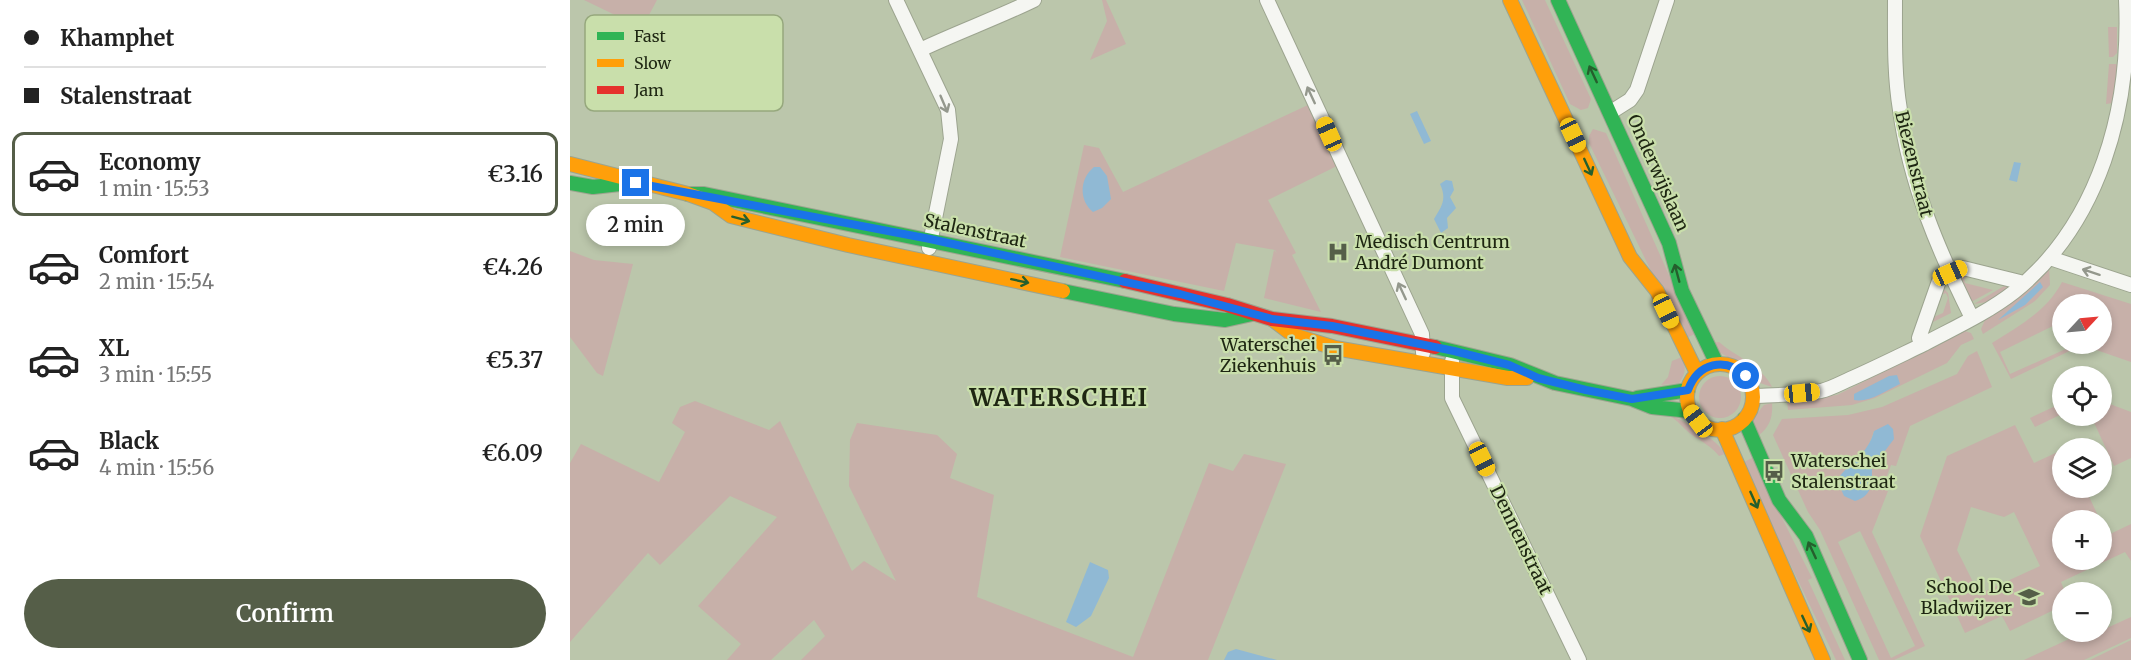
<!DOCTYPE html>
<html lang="en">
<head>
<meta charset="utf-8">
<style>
	:root { --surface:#fff; --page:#f6f6f6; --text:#222; --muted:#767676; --line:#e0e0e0; --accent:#555e48 }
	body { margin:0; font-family:Merriweather,serif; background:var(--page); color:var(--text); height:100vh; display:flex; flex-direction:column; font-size:22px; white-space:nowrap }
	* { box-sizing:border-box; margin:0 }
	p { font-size:20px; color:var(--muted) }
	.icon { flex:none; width:33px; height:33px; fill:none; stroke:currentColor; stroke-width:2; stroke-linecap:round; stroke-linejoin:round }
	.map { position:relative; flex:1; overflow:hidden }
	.sheet { display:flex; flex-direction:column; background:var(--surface); width:570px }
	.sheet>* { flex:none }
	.banner { display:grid; align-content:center; height:132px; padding:0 24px; background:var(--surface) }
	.needle { width:39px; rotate:64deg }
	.tools { position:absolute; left:1482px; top:294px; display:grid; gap:12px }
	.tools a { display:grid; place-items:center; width:60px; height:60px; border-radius:50%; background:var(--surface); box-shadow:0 3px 9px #0003; font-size:30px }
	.end { position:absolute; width:27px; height:27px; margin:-14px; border:8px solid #1a73e8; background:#fff; box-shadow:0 0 0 3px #fff }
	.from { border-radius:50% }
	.bubble { position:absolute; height:42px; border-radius:21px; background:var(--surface); box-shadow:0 3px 9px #0003; font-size:20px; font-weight:600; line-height:42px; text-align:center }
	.car { position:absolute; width:18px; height:36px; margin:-18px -9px; border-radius:8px; box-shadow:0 0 4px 2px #0007; background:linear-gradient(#f5c518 24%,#345 0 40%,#f5c518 0 76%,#345 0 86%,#f5c518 0) }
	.banner b { display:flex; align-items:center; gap:21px; height:57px; font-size:22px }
	.banner b+b { border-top:2px solid var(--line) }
	.banner i { width:15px; height:15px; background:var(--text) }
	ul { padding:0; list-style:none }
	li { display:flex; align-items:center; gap:18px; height:84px; margin:0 12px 9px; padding:0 12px; border:3px solid transparent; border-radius:12px }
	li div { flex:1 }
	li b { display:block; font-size:22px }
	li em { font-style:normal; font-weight:600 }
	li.current { border-color:var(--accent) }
	li>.icon { width:54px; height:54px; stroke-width:1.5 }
	.action { display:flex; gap:12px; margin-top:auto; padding:12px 24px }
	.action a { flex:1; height:69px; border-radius:36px; background:var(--accent); color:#fff; font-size:24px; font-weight:600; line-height:69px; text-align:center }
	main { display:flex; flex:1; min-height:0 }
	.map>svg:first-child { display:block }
</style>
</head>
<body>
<main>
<section class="sheet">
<div class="banner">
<b><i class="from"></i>Khamphet</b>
<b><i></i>Stalenstraat</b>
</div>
<ul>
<li class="current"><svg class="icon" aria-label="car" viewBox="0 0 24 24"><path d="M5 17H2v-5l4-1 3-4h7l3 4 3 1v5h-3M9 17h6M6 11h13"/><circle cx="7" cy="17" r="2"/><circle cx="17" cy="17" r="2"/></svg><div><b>Economy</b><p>1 min · 15:53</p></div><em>€3.16</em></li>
<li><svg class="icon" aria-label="car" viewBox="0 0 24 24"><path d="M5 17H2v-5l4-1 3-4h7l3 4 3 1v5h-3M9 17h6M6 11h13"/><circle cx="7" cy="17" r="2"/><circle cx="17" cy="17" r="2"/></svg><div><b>Comfort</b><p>2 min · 15:54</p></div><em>€4.26</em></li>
<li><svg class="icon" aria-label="car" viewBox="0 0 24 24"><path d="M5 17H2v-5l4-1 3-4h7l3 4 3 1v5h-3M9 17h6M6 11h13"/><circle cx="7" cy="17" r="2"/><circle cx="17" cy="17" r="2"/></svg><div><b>XL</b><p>3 min · 15:55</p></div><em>€5.37</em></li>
<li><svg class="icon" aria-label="car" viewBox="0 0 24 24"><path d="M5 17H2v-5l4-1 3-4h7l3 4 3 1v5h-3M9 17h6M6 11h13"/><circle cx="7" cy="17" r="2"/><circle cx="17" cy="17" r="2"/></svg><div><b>Black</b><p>4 min · 15:56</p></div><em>€6.09</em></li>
</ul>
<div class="action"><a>Confirm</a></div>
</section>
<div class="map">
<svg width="1561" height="660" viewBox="0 0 1561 660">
	<rect width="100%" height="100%" fill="#bbc6ab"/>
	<!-- green -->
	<path fill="#c7b0a9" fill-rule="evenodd" d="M14,0H87L72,28Z
		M532,0H536L556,44L520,60L537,21Z
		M952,0H975L1021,99L1018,108L1011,110L1000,104Z
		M1538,27H1547V53L1543,57H1539Z
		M1539,64H1546L1550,69L1543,103L1536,104Z
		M740,104L769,165L698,200L726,253L722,255L751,312L694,298L704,250L707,253L705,250L666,243L654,291L490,257L514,145L529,148L553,192Z
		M1023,129L1036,133L1125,334L1114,339L1019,143V136Z
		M0,251L24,260L63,264L33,376L27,373L0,337Z
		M1479,268L1480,285L1465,301L1413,334L1411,329L1415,320L1460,288Z
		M1392,274H1402L1394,279L1395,283L1423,290L1401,302L1389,277Z
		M1492,282L1561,304V362L1512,345L1441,379L1422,343C1449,326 1477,311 1492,282ZM1492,304H1532V344H1496L1498,348L1440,374L1430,352L1487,324L1492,336Z
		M1439,283L1441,286L1417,302L1404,304Z
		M1371,286L1378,293L1381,313L1357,325L1359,319L1373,313L1378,298L1376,293L1367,297Z
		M1395,331L1401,333L1404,339L1391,345L1377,363L1305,398L1282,405L1218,410L1217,401L1267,395Z
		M1149,342C1165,356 1193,367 1202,387L1187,382L1170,365L1148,351L1142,343Z
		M1407,351L1422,387L1340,426L1326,466L1321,465L1312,489L1318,491L1302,532L1355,646L1324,660H1309L1250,530L1238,512L1203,435L1212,419L1278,415L1312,407L1387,374L1398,356ZM1304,431L1312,454L1302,468V487L1275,468C1291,458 1299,449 1304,431ZM1290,531L1345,646L1321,658L1268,542Z
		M1112,357C1116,368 1116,373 1109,383L1091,385L1098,377L1102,361Z
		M1129 397a21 21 0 1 1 42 0a21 21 0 1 1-42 0Z
		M125,401L199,430L210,421L282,571L294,561L326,581L279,486L280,440L287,423L367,435L387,454L380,478L424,495L407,597L563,657L639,463L663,471L674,454L716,464L638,660H231L255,636L244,620L201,660H157L171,644L128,606L207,517L160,496L90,565L78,553L0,642V463L11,444L89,482L115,432L102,423L110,407Z
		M1532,401L1561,412V458L1544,466L1521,416H1532Z
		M1202,403C1203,416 1200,427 1189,435L1181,421L1194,405Z
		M1492,403V414L1465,427L1460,418Z
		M1099,415C1112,419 1150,441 1155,454L1149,456C1141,446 1132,442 1122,435C1113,428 1108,421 1099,415Z
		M1445,425L1464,463L1492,450V488H1515L1530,520H1492V560H1532V523L1538,535L1561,524V561L1555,552L1491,582L1495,592H1492V606L1440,631L1432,616L1395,633L1350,536L1377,456ZM1401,507L1434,517L1444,512L1470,566L1409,594L1387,550Z
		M1182,458L1242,578L1238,580L1275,660H1266L1172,463Z
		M1561,617V638L1514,660H1454L1514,632L1517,637Z
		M1561,640V660H1520Z"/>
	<!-- water -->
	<path fill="#90b9d4" d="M847,111L861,141L854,144L840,114Z
		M1444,162L1451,163L1447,182L1439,180Z
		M524,167H530L537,176L541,199L532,208L523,212C509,201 509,179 524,167Z
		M876,180L882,181L884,190L880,197L886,208L877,218L878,228L871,233L864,219C872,206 877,199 870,184Z
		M1470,282L1473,287L1455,305L1428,320Z
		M1327,375L1330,384C1317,390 1299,403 1284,400V394L1319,376Z
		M1318,424L1323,429L1324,439L1302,468C1302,484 1302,496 1285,501L1274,496L1267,480C1280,461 1298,455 1304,431Z
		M520,562L538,570L539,578L521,616L506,627L496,622Z
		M666,649L707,660H654L658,652Z"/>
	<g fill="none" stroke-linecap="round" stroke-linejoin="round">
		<defs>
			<path id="street" d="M326,0L378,110L381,139L359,248
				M697,0L852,334L853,353
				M1325,0C1325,37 1324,74 1330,110C1340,185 1369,252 1402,318
				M350,50C388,32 427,18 464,0
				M1041,112L1060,100L1067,90L1097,0
				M1480,258L1561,285
				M1352,344L1349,338L1370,278L1393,268L1454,283
				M882,361V398L1009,660
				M1183,396C1205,395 1229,395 1251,391C1260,389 1271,383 1280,379C1305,368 1329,356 1354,344C1384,328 1417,313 1444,292C1530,223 1561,108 1556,0"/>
			<path id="fast" d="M988,0L1099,243L1112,291L1147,364
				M0,183L23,187L59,183
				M118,194H134L555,281
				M493,291L604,314L655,320L682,314
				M865,347L940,365L985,383L1062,399L1082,407L1120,411
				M1067,398L1118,390
				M1174,419L1209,500L1236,536L1290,660"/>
			<path id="slow" d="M940,0L1060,257L1087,291L1127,373
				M0,164L118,194L143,203L161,216L278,245L493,291
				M702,319L723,335L765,348L938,378H957
				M1117 397a33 33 0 1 1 66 0a33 33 0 1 1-66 0Z
				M1152,429L1253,660"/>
			<path id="jam" d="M555,281L657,305L702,319L762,326L865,347"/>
		</defs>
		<!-- street casing -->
		<use href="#street" stroke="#9ca48f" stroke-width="16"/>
		<!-- fast casing -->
		<use href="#fast" stroke="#9ca48f" stroke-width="16"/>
		<!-- slow casing -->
		<use href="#slow" stroke="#9ca48f" stroke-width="16"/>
		<!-- jam casing -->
		<use href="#jam" stroke="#9ca48f" stroke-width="16"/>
		<!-- street -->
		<use href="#street" stroke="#f5f6f2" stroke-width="14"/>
		<!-- fast -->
		<use href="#fast" stroke="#30b455" stroke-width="14"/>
		<!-- slow -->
		<use href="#slow" stroke="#ff9f0a" stroke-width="14"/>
		<!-- jam -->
		<use href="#jam" stroke="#e5322d" stroke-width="14"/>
	</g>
	<!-- one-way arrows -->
	<defs><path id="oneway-shaft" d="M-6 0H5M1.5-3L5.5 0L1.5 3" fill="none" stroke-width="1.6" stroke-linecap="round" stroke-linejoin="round" transform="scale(1.5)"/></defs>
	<g stroke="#255f2d">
		<use href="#oneway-shaft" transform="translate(1023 74) rotate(-115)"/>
		<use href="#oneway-shaft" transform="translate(1018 167) rotate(65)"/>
		<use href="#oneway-shaft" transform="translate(171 219) rotate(15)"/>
		<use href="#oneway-shaft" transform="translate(1107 273) rotate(-105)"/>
		<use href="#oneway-shaft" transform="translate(450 281) rotate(12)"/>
		<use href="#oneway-shaft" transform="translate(1184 500) rotate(66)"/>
		<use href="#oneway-shaft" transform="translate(1242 550) rotate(-115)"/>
		<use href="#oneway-shaft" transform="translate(1236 624) rotate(65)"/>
	</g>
	<g stroke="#94988d">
		<use href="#oneway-shaft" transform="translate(741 95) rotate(-115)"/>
		<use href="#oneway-shaft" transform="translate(374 104) rotate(67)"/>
		<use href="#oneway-shaft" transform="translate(1521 272) rotate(-162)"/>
		<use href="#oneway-shaft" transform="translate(832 291) rotate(-115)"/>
	</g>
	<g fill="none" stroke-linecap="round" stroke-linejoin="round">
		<!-- route -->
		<path stroke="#1a73e8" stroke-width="8" d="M66,183L360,239L610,294L702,319L762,326L884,351L939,365L968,378L1016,390L1062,399L1118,390C1128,363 1155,356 1176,376"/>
	</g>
	<!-- icons -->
	<defs>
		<symbol id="hospital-bare" viewBox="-9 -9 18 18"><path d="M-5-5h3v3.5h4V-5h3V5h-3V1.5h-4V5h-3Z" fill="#555e48" stroke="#c9dfab" stroke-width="2.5" paint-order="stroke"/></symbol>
		<symbol id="bus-bare" viewBox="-9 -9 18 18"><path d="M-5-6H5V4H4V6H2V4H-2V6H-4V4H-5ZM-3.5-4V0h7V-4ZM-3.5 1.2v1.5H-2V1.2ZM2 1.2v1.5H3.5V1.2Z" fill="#555e48" stroke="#c9dfab" stroke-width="2.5" paint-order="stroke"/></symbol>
		<symbol id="school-bare" viewBox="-9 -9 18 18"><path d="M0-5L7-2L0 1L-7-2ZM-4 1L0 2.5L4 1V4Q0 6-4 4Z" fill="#555e48" stroke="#c9dfab" stroke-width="2.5" paint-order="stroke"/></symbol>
	</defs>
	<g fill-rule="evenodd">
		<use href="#hospital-bare" x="753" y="237" width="30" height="30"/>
		<use href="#bus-bare" x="748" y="340" width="30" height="30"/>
		<use href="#bus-bare" x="1189" y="456" width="30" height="30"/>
		<use href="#school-bare" x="1444" y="582" width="30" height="30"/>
	</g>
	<g text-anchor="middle" stroke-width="4.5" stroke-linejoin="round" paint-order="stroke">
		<!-- street labels -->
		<g font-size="18" fill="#1e2612" stroke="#c9dfab">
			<text transform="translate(1344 164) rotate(76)" y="6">Biezenstraat</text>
			<text transform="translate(1088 173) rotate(66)" y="6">Onderwijslaan</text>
			<text transform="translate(405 231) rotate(12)" y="6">Stalenstraat</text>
			<text transform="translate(951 540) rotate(64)" y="6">Dennenstraat</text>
		</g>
		<!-- poi labels -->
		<g font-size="18" fill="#1e2612" stroke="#c9dfab" text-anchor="start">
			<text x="785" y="248">Medisch Centrum<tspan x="785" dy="21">André Dumont</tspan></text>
			<text x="746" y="351" text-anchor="end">Waterschei<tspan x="746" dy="21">Ziekenhuis</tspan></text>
			<text x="1221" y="467">Waterschei<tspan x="1221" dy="21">Stalenstraat</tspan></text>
			<text x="1442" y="593" text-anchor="end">School De<tspan x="1442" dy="21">Bladwijzer</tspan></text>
		</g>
		<!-- district labels -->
		<g font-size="24" font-weight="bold" letter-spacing="1.5" fill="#1e2612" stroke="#c9dfab">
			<text x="489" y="406">WATERSCHEI</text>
		</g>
	</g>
	<!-- legend -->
	<rect x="15" y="15" width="198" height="96" rx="9" fill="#c9dfab" stroke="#96a87d" stroke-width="1.5"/>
	<rect x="27" y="32" width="27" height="8" fill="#30b455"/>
	<rect x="27" y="59" width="27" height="8" fill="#ff9f0a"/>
	<rect x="27" y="86" width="27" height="8" fill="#e5322d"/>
	<g font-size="16" fill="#1e2612">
		<text x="64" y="42">Fast</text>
		<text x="64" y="69">Slow</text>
		<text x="64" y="96">Jam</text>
	</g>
</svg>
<div class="tools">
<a><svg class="needle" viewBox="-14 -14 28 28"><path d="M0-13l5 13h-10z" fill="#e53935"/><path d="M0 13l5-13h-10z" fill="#767676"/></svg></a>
<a><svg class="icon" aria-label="locate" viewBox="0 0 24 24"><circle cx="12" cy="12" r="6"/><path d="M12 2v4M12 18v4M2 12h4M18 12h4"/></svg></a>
<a><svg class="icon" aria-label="layers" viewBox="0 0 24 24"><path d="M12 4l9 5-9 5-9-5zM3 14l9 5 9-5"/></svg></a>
<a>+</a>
<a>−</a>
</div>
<i class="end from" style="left:1176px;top:376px"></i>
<i class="end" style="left:66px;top:183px"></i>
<div class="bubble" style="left:16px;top:204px;width:99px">2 min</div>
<i class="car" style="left:759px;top:134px;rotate:336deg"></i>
<i class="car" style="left:1003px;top:135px;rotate:155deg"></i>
<i class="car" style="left:1380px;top:273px;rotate:66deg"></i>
<i class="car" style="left:1096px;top:311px;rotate:155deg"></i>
<i class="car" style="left:1232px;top:393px;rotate:84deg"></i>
<i class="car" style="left:1128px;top:421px;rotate:323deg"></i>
<i class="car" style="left:912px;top:459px;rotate:154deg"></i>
</div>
</main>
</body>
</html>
